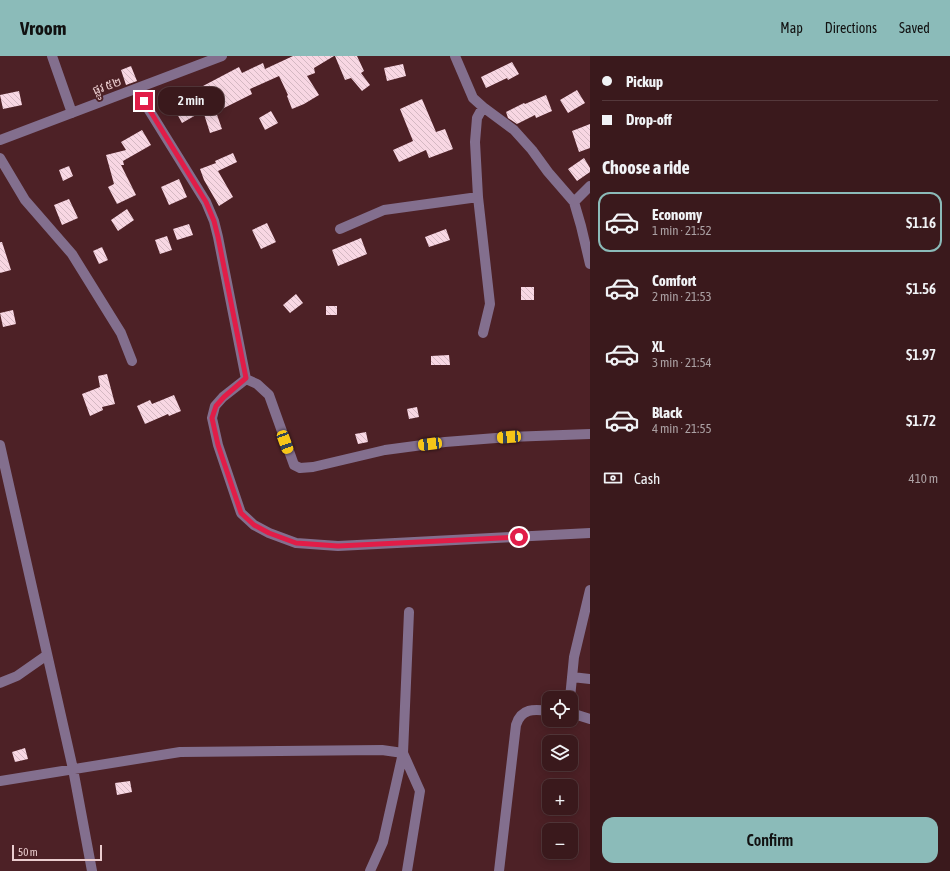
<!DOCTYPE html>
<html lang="en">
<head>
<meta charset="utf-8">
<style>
	:root { --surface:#3a191c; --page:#452629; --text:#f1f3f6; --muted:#aba0a3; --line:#54383b; --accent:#8bbbb9 }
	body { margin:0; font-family:"Asap Condensed","Noto Sans Khmer",sans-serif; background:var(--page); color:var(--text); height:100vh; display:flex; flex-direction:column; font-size:15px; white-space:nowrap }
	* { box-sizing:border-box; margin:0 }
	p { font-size:13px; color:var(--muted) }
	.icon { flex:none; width:22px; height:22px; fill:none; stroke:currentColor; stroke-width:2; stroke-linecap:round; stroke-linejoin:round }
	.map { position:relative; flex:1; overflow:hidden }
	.side { display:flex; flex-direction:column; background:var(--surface); width:360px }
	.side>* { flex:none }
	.banner { display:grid; align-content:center; height:88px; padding:0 12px; background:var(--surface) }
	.controls { position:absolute; left:542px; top:635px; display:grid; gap:8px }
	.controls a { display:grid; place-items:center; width:36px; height:36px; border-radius:8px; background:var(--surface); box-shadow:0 2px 10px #0003,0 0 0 1px var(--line); font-size:20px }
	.scale { position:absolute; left:12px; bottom:10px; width:90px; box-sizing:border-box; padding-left:4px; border:2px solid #ebcdcf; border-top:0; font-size:11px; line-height:14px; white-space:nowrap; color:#ebcdcf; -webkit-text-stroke:3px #4d2126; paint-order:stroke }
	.end { position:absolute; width:18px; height:18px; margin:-9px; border:5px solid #e11d48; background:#fff; box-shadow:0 0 0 2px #fff }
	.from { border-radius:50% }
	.bubble { position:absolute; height:28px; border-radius:12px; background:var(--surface); box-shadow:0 2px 10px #0003,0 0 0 1px var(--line); font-size:13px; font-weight:600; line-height:28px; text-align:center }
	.car { position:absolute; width:12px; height:24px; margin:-12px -6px; border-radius:5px; box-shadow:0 0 3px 1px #0007; background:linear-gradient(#f5c518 24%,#345 0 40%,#f5c518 0 76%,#345 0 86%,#f5c518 0) }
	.banner b { display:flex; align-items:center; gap:14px; height:38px; font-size:15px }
	.banner b+b { border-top:1px solid var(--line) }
	.banner i { width:10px; height:10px; background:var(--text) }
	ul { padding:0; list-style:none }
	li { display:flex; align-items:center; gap:12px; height:60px; margin:0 8px 6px; padding:0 4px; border:2px solid transparent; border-radius:12px }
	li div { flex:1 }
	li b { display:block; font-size:15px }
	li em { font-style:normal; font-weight:600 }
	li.selected { border-color:var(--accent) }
	li>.icon { width:36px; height:36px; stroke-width:1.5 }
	h2 { padding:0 12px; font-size:18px; line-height:48px }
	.pay { display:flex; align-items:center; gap:10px; height:44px; padding:0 12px; font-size:15px }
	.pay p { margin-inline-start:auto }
	.button { display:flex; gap:8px; margin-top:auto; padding:8px 12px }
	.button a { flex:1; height:46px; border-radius:12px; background:var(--accent); color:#111; font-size:16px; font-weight:600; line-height:46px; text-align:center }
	header { display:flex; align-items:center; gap:24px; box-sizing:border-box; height:56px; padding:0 20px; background:var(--accent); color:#111 }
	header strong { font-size:19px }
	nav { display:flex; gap:22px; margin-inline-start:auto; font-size:14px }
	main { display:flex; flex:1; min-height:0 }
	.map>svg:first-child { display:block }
</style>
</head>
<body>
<header>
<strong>Vroom</strong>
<nav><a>Map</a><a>Directions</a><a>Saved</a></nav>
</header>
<main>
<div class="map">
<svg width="590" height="815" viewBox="0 0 590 815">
	<defs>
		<pattern id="building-back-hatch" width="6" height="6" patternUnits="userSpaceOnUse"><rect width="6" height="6" fill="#f8d7e3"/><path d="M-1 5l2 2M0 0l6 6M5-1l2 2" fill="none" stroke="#d4b8c2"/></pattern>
	</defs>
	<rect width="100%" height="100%" fill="#4d2126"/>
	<!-- building -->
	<path fill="url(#building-back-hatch)" d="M293,0H334L314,12L315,17L307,20L319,39L304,48L292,53L287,40L288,39L279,20L250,33L252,38L216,56L222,73L210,77L203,55L182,67L170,45L183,38L184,40L239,11L242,17L263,7L265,13Z
		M335,0H357L364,15L361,17L370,29L362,35L351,22L345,24Z
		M512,6L519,18L508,24L507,22L486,32L481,21Z
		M403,8L406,20L387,25L384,12Z
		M131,10L137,25L126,29L121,14Z
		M577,34L585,47L568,57L560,44Z
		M19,35L22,49L3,53L0,39Z
		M546,39L552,55L536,62L535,59L517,68L508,62L506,56L524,47L525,48Z
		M422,43L436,76L445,73L453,93L429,102L426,94L399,106L393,94L413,85L400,53Z
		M271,55L278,67L265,74L259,62Z
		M590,68V92L579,96L572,75Z
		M142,74L151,89L123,105L124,109H121L136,139L117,148L108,131L114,128L106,99L126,94L121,86Z
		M233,97L237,106L218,115L233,141L219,150L204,124L200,113L216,107L215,105Z
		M584,102L590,112V116L577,125L568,113Z
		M69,110L73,120L63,125L59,114Z
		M179,123L187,141L169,149L161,131Z
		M69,143L78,162L62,169L54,149Z
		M127,153L134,164L118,175L111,164Z
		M267,167L276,186L261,193L252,174Z
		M189,168L193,179L177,184L173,173Z
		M446,173L450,184L429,191L425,181Z
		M167,180L172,194L160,198L155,184Z
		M361,182L367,198L338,210L332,194Z
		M0,186H2L11,214L0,217Z
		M102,191L108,204L99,208L93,195Z
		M521,231H534V244H521Z
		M296,238L303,247L290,257L283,249Z
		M326,250H337V259H326Z
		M13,254L16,268L3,271L0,257Z
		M449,299L450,309H431V300Z
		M107,318L115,348L102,351L103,354L90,360L82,338L100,331L98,320Z
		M174,339L181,355L169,360L168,358L145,368L137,350L150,344L152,348Z
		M417,351L419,361L409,363L407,353Z
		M366,376L368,386L358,388L355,378Z
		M25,692L28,703L15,706L12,696Z
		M130,725L132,736L117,739L115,727Z"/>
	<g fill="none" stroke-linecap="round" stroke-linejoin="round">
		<!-- minor -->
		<path stroke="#836f8e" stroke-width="10" d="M52,0L72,57
			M455,0L473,42L483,51L477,62L475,86L478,141L490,248L483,277
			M136,33L206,146L214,165L218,181L246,323
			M483,51L514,74L532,94L548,116L574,146L581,170L590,208
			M0,84L222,0
			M0,102L25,144L72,198L121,277L132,305
			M574,146L590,130
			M340,173L384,154L478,141
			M590,378L509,381L445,386L385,394L313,411L300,412L294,409L269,339L257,328L246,323L223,341L215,350L212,362L218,389L241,457L254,469L269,477L296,487L338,490L590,477
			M0,389L73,713L92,815
			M572,621L590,623
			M0,627L17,620L47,599
			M570,642L574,601L590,534
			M571,657L590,663
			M0,725L180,696L382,694L403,697L420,735L407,815
			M370,815L383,786L403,697L409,556
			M499,815L516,669C521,652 534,653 549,655"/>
	</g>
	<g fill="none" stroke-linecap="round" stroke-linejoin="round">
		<!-- route -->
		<path stroke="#e11d48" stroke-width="5" d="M144,45L206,146L214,165L218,181L246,322L224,341L216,350L212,362L218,389L241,457L254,469L269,477L296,487L338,490L519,481"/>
	</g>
	<g text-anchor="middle" stroke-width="4" stroke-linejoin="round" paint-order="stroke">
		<!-- street labels -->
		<g font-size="12" fill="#ebcdcf" stroke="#4d2126">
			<text transform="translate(107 30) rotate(-20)" y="4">ផ្លូវ ៥២</text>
		</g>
	</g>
</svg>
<div class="controls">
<a><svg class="icon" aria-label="locate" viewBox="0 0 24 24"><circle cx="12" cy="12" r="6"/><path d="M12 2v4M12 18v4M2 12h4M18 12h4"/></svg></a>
<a><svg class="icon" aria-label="layers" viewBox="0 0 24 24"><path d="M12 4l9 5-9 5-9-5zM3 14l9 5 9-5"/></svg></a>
<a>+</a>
<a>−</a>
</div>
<div class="scale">50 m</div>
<i class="end from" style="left:519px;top:481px"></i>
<i class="end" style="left:144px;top:45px"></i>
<div class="bubble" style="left:158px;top:31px;width:66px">2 min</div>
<i class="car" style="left:509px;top:381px;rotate:266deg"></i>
<i class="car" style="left:285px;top:386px;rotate:160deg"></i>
<i class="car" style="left:430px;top:388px;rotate:263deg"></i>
</div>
<section class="side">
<div class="banner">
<b><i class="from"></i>Pickup</b>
<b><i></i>Drop-off</b>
</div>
<h2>Choose a ride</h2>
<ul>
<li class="selected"><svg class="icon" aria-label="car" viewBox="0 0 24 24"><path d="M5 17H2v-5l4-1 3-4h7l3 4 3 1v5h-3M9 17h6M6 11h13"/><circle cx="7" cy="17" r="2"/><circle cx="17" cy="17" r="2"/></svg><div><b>Economy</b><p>1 min · 21:52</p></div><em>$1.16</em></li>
<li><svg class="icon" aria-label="car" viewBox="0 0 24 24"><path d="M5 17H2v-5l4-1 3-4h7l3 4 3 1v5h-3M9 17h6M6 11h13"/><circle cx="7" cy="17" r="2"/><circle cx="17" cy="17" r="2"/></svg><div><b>Comfort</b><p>2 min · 21:53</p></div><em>$1.56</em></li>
<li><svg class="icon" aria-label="car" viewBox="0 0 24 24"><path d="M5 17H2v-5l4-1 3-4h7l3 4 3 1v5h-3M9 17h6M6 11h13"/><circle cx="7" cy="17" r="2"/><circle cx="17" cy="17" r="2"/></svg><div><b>XL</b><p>3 min · 21:54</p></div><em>$1.97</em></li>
<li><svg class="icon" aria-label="car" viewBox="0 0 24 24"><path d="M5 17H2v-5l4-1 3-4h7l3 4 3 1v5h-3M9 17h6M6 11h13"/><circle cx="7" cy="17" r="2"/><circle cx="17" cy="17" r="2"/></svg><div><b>Black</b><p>4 min · 21:55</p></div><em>$1.72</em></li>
</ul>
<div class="pay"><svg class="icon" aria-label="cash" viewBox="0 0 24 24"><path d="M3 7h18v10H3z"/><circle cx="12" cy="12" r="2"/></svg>Cash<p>410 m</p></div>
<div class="button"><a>Confirm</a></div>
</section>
</main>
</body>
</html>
